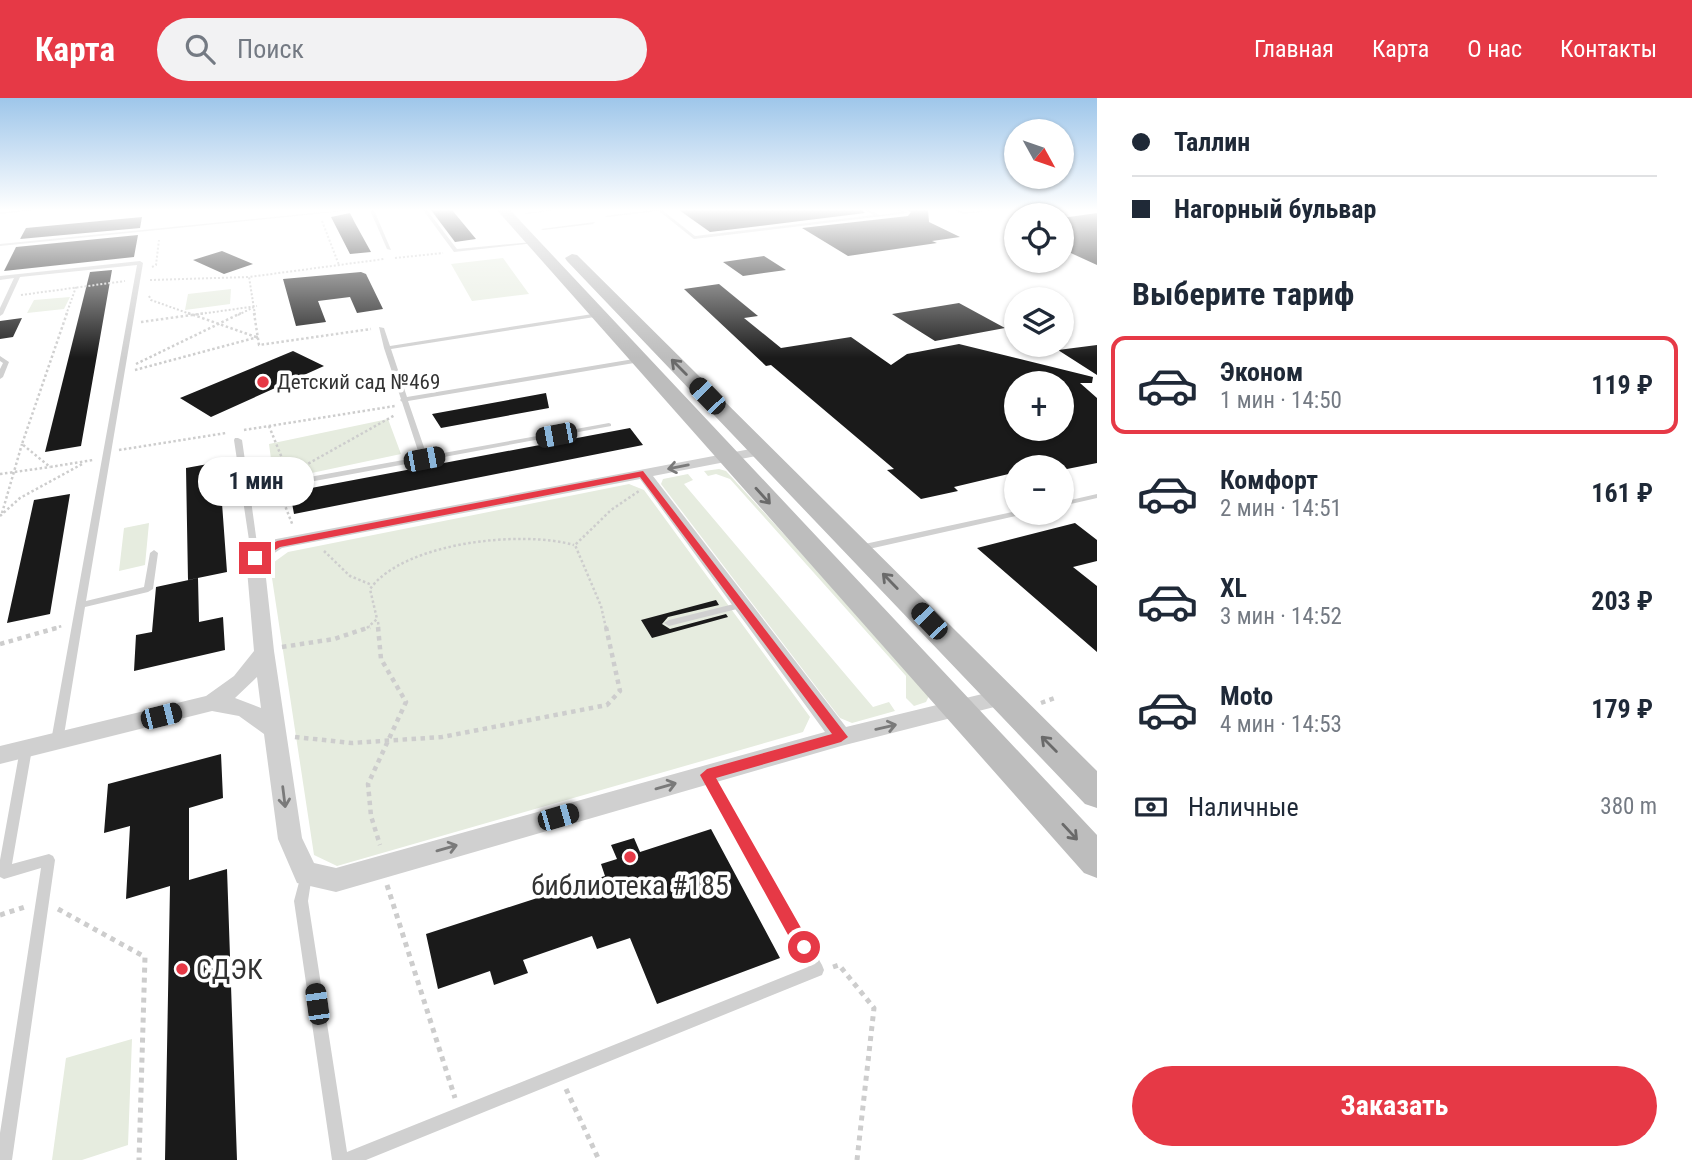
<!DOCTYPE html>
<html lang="ru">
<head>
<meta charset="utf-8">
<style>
	:root { --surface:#fff; --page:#f2f2f3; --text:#1f2937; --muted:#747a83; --line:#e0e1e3; --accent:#e63946 }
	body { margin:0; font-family:"Roboto Condensed",sans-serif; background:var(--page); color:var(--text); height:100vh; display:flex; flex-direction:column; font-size:26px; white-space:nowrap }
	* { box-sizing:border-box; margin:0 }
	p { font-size:23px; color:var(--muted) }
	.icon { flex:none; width:38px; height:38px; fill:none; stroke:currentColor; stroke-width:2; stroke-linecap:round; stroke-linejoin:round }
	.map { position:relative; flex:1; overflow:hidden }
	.panel { display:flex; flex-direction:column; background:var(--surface); width:595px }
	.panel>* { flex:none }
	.guide { display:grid; align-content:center; height:154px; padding:0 35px; background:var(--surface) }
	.needle { width:46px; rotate:130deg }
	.tools { position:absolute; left:1004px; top:21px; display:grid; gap:14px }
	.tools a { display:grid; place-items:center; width:70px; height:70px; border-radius:50%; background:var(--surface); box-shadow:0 2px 5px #0004; font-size:35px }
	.end { position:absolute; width:32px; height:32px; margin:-16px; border:9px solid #e63946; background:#fff; box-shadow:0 0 0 4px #fff }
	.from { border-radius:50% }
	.bubble { position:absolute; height:49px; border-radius:24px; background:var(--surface); box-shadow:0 2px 5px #0004; font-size:23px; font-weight:700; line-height:49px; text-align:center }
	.car { position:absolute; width:21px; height:42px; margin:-21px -10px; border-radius:9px; box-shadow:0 0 5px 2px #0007; background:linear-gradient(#222 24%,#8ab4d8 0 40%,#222 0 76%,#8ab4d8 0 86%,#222 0) }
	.guide b { display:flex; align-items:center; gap:24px; height:66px; font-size:26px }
	.guide b+b { border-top:2px solid var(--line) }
	.guide i { width:18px; height:18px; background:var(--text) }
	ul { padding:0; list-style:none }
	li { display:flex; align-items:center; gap:21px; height:98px; margin:0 14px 10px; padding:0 21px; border:4px solid transparent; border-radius:14px }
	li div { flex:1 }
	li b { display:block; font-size:26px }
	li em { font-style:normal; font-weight:700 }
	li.current { border-color:var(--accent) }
	li>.icon { width:63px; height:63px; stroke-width:1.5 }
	h2 { padding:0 35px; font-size:32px; line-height:84px }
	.pay { display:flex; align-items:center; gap:18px; height:77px; padding:0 35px; font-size:26px }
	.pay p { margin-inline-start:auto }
	.cta { display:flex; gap:14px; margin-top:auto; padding:14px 35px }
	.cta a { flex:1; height:80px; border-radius:42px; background:var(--accent); color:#fff; font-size:28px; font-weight:700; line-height:80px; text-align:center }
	header { display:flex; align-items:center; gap:42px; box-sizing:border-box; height:98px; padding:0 35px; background:var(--accent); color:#fff }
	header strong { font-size:33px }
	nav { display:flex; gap:38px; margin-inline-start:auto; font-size:24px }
	.search { width:490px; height:63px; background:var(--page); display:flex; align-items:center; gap:18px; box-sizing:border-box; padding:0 24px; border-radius:38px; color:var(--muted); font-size:26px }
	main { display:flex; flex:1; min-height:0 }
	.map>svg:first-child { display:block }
</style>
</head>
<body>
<header>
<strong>Карта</strong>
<div class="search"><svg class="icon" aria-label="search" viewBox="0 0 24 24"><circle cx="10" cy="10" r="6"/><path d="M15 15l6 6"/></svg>Поиск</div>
<nav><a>Главная</a><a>Карта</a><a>О нас</a><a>Контакты</a></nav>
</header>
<main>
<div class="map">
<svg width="1097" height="1062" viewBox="0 0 1097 1062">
	<rect width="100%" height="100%" fill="#fff"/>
	<!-- green -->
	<path fill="#e6ecdf" d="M503,160L529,196L472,203L451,166Z
		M231,191L230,206L185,212L188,196Z
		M70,199L64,211L27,215L34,202Z
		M388,321L401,356L274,383L269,346Z
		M719,371L726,373L930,596L926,604L914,608L906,600V578L730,381L716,376L708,378L704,373Z
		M688,376L693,382L684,386L873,609L889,604L895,613L852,625L840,620L661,386L663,381Z
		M629,386L644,392L810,619L803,634L337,768L314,757L270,467L288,454Z
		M149,425L145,467L119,473L124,430Z
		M132,941L128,1047L82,1062H52L66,960Z"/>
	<!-- building -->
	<path fill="#1a1a1a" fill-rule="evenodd" d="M431,112H452L476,141L455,144Z
		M679,112H862L865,115L710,134Z
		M907,112H928L929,124L960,139L932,143L937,145L848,158L802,130L908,118L911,114Z
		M350,115L355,125L371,154L350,156L331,119Z
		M1097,115V167L1062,151V120Z
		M142,119L140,130L20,141L26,130Z
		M138,137L134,159L4,173L16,149Z
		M222,153L253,166L224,176L193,162Z
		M764,158L786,172L743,178L723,164Z
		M112,172L81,348L45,354L90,174Z
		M361,174L366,176L383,211L357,215L350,199L318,203L326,224L296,228L283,181Z
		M719,186L758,218L744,220L781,250L851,239L891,267L907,256L959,246L1093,279L1092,285H1080L1097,300V365L1062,372V369H1017V374L954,389L958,393L921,401L887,372L894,371L771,267L766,268L684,191ZM1017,285H1062V331H1017Z
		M959,205L1005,230L935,243L892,216Z
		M22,220L13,239L0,241V223Z
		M1097,247V277L1058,252Z
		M293,253L324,268L211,319L180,300Z
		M546,295L549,310L441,330L432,316Z
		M630,330L643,347L294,416L290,394Z
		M219,364L227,474L188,482L186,370Z
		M70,396L50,516L7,525L34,402Z
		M1075,425L1097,442V463L1073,469L1097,488V554L977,450Z
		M198,480L199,524L223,519L225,552L134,573L136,537L152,534L156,489Z
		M716,502L719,507L668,519L662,526L670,531L726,516L728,519L652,540L641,522Z
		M221,656L223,700L189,710V782L227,771L237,1062H165L170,788L126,801L130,728L104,735L108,686Z
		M711,731L780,860L657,906L630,840L597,851L592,838L523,862L528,875L494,887L490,873L438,891L426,836L605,778L601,766L617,761L611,747L634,740L640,754Z"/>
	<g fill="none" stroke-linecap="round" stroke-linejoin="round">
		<!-- path-far3 -->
		<path stroke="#cdcdcd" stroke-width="2" stroke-dasharray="2 2" stroke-linecap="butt" d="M322,123L339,167
			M395,160L443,155
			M152,169L156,167L159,142
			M150,182L249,179
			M21,197L125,183
			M149,198L151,202L193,217
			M66,217L76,189
			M193,217L257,208
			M238,217L254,209
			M255,217L249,179L384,161"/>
		<!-- path-far2 -->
		<path stroke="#cdcdcd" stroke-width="2.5" stroke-dasharray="2.5 2.5" stroke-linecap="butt" d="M67,215L22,346L50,369L93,362
			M188,215L256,239
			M254,215L259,247L371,231
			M141,224L206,215
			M136,266L241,215
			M135,272L258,239
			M269,328L288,375
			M244,332L395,308
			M119,352L226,335
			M304,368L395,317
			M0,376L50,369
			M282,400L293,428
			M2,415L22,346
			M0,418L20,400L84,365
			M324,453L350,478L372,487
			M378,524L379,530
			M54,530L62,528
			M367,530L377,521L370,491C404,444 522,432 574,447
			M606,530L601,508L575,447L611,412L639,393"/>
		<!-- path-far1 -->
		<path stroke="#cdcdcd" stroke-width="4.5" stroke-dasharray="4.5 4.5" stroke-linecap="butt" d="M378,529L381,561L406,604L368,686L371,718L380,747
			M0,546L60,529
			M282,549L334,541L370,529
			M1041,605L1055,600
			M295,639L352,645L442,639L607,607L620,593L606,529"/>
		<!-- path -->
		<path stroke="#cdcdcd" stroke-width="5" stroke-dasharray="5 5" stroke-linecap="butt" d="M387,787L455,1000
			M58,811L145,859L139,1062
			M0,817L25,809
			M833,869L839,867L874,910L857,1062
			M566,991L599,1062"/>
		<!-- lane -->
		<path fill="#d0d0d0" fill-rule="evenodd" d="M25,112H37L0,116V114Z
			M344,112H354L0,148V146Z
			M370,112H374L391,152L387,151Z
			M423,112H427L457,151L533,144L535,145L454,154Z
			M547,112H556L527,116L525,115Z
			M651,112H662L695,138L874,117L864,112H868L880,117L901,114L897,112H902L908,115L694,141L659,113L607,119L605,118Z
			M954,112H959L964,114L995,112L963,116Z
			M595,124L593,126L543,132L541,131Z
			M140,163L143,165L86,503L144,489L150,455L154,452L158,455L153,491L148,494L85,509L63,643L61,646L57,648L53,646L51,643L137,167L20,179L3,216L0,218V210L14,180L0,182V178Z
			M599,215L602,217L601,218L391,251L407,299L640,260L643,262L640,264L408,303L427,358L609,325L611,326V328L250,395L259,460L258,462H252L234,342L235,340H238L242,342L249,390L420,359L402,304L400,302L401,301L384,250L379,229L384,230L390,248Z
			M0,258L9,264L3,279L0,281V271L3,265L0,263Z
			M1097,396V400L1062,408V404Z
			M1017,413V415H1024L1020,417L860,453L856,450L860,447Z
			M742,504L747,507L745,509L669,528L664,525L669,522Z
			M26,646L30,648L32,651L12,766L49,756L53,758L55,762L12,1062H0V1035L41,770L4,781L0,779V762L20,651L22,648Z
			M707,672L711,674L822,867L824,872L822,877L366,1062H332L294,803L302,773L306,771L310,773L312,777L308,803L347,1054L808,869L703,680L701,677L703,674Z"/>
		<!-- street -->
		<path fill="#d0d0d0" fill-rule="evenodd" d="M761,349L768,353L766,356L653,378L846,629L1003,591L1010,593L1013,599L1010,605L841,648L336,794L297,785L278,741L264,636L239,618L212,613L0,666V648L206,598L234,578L254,553L246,460L271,442ZM640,381L825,634L336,770L314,765L302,740L274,553L264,462L282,450ZM257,579L261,610L235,600Z"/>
		<!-- secondary -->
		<path fill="#bdbdbd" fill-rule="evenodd" d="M497,112H510L1097,737V780L1084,775Z
			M572,156L577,157L1097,673V710L1085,706L567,163L565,160Z"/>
	</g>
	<!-- one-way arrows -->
	<defs><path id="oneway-shaft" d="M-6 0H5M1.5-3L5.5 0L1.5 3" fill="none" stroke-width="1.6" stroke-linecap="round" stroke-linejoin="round" transform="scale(1.75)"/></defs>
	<g stroke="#6a6a6a">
		<use href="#oneway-shaft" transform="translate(679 269) rotate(-135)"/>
		<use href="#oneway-shaft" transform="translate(763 398) rotate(48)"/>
		<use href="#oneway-shaft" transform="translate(890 483) rotate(-134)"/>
		<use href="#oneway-shaft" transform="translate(1049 646) rotate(-135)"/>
		<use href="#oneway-shaft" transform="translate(1070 734) rotate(47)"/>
	</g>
	<g stroke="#7a7a7a">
		<use href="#oneway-shaft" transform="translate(678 369) rotate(169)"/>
		<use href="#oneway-shaft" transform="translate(886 629) rotate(-13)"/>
		<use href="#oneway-shaft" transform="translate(666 688) rotate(-16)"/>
		<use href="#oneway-shaft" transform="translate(284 699) rotate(83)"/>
		<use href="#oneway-shaft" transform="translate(447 750) rotate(-16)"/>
	</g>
	<!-- sky -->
	<linearGradient id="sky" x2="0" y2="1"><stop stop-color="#9ec6ea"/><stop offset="0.43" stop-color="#fff"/><stop offset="1" stop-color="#fff" stop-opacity="0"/></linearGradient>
	<rect width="1097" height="260" fill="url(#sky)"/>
	<!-- route -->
	<path fill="#e63946" d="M643,373L848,639L841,644L716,680L809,844L812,849L804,857L798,855L700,677L707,671L832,636L640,379L280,449L259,462L250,460L277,443Z"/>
	<!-- markers -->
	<g fill="#e63946" stroke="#fff" stroke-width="2.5">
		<circle cx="263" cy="284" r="7"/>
		<circle cx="630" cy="759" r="7"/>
		<circle cx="182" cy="871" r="7"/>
	</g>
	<g text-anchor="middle" stroke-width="7" stroke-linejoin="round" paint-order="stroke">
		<!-- far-poi labels -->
		<g font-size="21" fill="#333" stroke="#fff" text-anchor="start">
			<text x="277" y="291">Детский сад №469</text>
		</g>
		<!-- near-poi labels -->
		<g font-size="28" fill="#333" stroke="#fff">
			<text x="630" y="797">библиотека #185</text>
			<text x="196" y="881" text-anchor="start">СДЭК</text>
		</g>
	</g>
</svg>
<div class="tools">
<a><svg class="needle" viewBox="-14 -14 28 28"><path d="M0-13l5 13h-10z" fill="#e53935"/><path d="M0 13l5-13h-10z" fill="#747a83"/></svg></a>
<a><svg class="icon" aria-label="locate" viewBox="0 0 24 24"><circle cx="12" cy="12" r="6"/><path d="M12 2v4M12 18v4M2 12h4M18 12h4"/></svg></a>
<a><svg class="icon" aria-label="layers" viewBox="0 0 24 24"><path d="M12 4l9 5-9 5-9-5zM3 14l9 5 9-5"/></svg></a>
<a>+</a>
<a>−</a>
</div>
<i class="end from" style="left:804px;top:849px"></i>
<i class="end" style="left:255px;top:460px"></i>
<div class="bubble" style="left:198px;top:359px;width:116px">1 мин</div>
<i class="car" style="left:707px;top:298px;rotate:316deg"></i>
<i class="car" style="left:556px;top:337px;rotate:259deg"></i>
<i class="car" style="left:424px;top:361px;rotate:79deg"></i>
<i class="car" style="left:929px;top:523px;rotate:316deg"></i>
<i class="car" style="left:161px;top:618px;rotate:76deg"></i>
<i class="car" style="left:558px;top:719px;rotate:74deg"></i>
<i class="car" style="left:317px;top:906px;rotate:352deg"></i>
</div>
<section class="panel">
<div class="guide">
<b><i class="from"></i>Таллин</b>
<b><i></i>Нагорный бульвар</b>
</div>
<h2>Выберите тариф</h2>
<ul>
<li class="current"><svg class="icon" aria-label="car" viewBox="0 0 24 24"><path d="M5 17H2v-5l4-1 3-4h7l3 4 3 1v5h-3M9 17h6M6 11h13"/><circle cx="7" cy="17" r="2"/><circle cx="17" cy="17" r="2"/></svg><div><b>Эконом</b><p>1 мин · 14:50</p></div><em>119 ₽</em></li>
<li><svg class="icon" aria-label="car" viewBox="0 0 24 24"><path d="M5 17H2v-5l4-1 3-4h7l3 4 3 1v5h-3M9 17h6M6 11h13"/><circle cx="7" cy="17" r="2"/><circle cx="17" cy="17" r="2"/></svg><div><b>Комфорт</b><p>2 мин · 14:51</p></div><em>161 ₽</em></li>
<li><svg class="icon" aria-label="car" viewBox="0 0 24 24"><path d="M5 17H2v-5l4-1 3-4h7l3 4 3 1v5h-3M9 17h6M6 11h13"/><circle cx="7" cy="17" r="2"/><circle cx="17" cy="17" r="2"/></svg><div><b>XL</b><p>3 мин · 14:52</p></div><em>203 ₽</em></li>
<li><svg class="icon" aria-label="car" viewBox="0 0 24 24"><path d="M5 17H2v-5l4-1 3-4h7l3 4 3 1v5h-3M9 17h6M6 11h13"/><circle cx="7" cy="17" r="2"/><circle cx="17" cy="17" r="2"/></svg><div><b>Moto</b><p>4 мин · 14:53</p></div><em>179 ₽</em></li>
</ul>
<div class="pay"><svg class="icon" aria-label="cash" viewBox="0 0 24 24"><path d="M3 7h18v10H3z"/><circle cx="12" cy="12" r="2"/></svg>Наличные<p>380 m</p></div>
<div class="cta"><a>Заказать</a></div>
</section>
</main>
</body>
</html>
